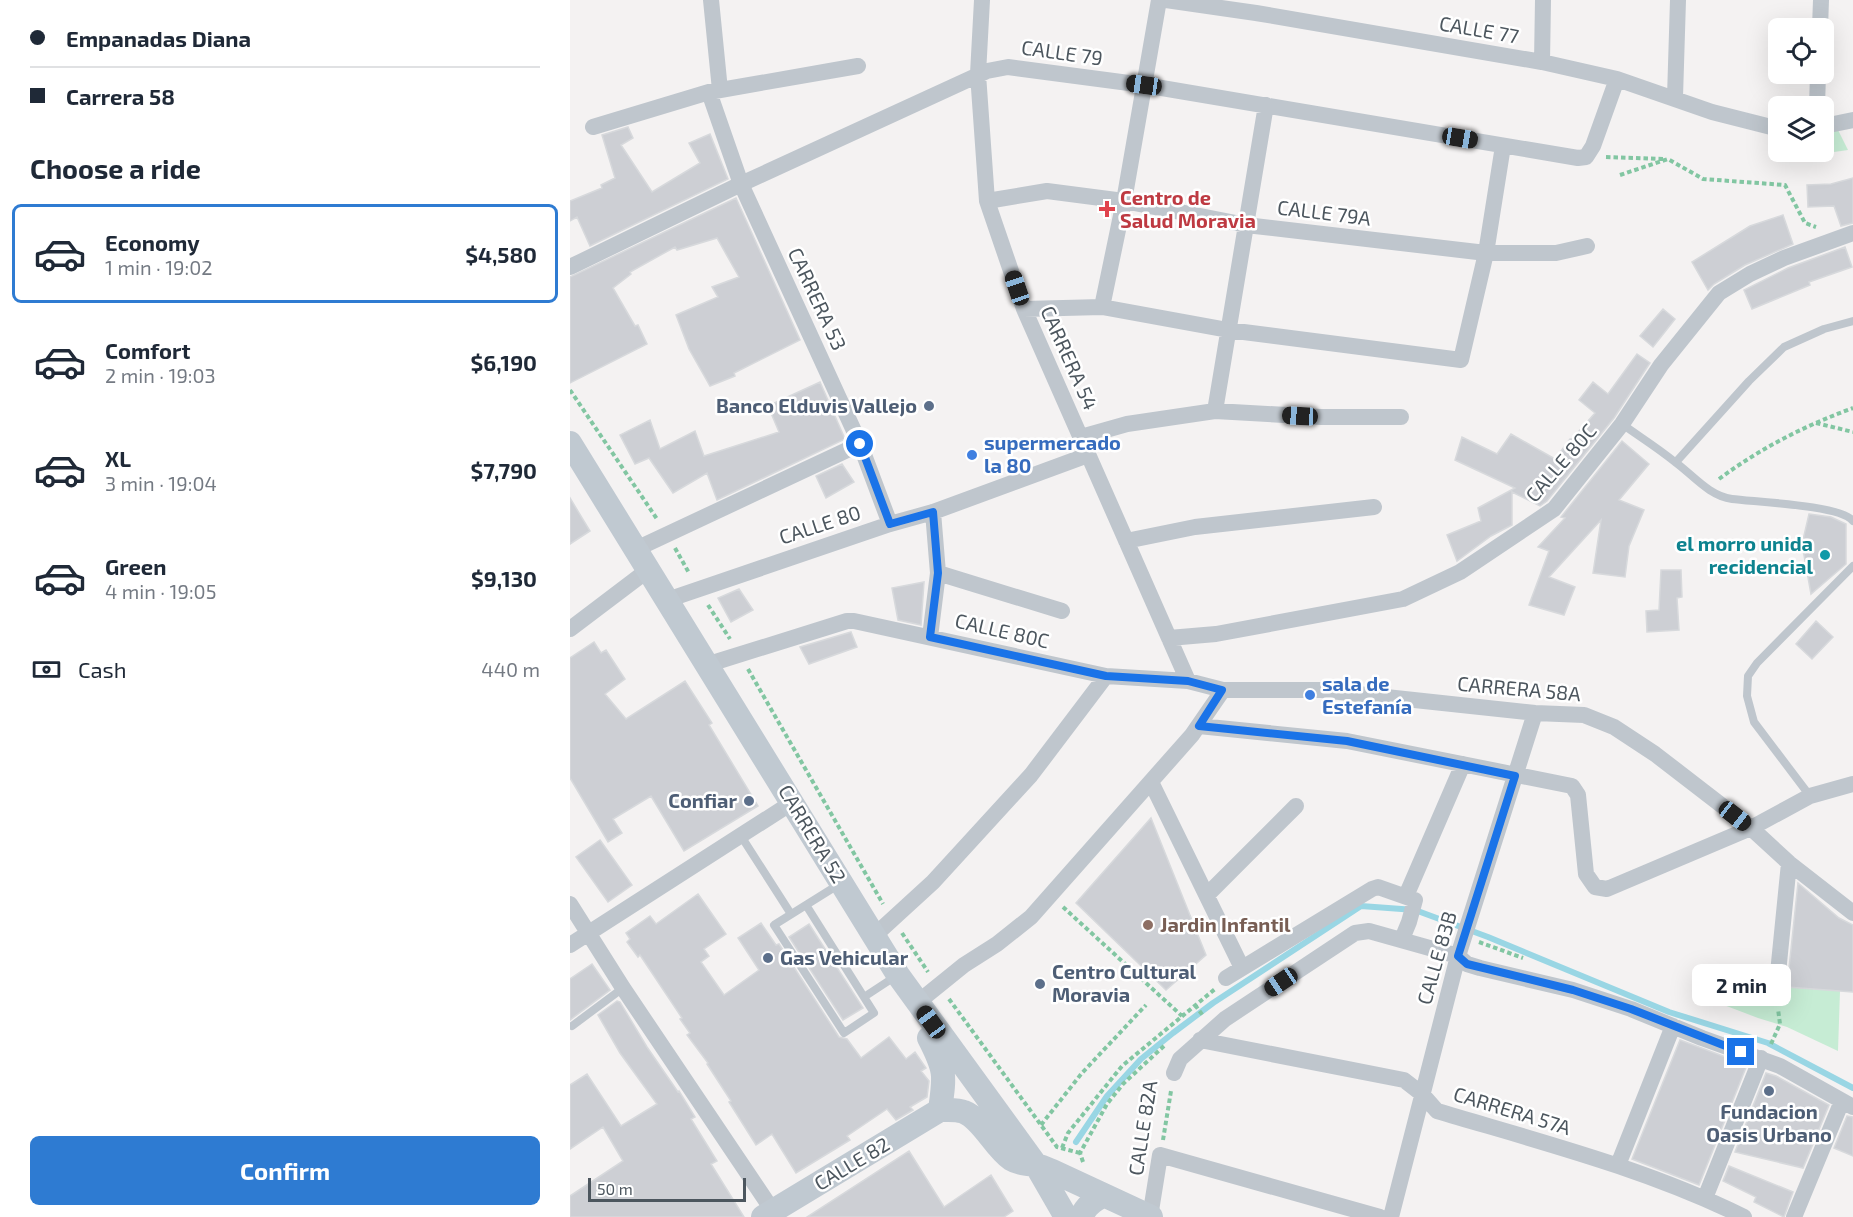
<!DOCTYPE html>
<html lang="en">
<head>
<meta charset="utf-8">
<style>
	:root { --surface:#fff; --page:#f2f2f3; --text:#1f2937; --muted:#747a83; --line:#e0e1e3; --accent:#2e7bd2 }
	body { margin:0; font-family:"Exo 2",sans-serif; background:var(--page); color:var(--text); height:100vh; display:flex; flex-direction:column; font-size:22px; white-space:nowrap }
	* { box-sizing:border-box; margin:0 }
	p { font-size:20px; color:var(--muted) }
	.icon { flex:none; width:33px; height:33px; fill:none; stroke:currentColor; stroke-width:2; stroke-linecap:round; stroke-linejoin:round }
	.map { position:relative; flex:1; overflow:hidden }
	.details { display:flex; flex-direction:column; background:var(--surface); width:570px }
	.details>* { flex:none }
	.hud { display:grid; align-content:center; height:132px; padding:0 30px; background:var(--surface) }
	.fabs { position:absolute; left:1198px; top:18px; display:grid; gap:12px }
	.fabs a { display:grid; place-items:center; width:66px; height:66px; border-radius:9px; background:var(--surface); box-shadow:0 6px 24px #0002; font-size:30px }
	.scale { position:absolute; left:18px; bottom:15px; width:158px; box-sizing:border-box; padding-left:6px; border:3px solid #4c565e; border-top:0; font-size:16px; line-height:21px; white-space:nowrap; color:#4c565e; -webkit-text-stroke:4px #fff; paint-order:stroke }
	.end { position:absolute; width:27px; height:27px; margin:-14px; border:8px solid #1a73e8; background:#fff; box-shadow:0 0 0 3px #fff }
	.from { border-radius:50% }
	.bubble { position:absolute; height:42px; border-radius:9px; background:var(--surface); box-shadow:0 6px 24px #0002; font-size:20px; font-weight:700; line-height:42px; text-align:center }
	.car { position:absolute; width:18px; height:36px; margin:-18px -9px; border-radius:8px; box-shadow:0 0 4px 2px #0007; background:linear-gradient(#222 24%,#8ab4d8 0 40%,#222 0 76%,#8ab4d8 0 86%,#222 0) }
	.hud b { display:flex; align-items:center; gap:21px; height:57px; font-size:22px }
	.hud b+b { border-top:2px solid var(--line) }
	.hud i { width:15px; height:15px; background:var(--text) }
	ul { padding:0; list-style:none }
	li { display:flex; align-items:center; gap:18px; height:99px; margin:0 12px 9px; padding:0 18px; border:3px solid transparent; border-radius:9px }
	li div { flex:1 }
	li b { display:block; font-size:22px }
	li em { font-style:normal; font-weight:700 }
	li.active { border-color:var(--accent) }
	li>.icon { width:54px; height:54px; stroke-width:1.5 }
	h2 { padding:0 30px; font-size:27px; line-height:72px }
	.pay { display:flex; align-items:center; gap:15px; height:66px; padding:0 30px; font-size:22px }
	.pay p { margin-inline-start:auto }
	.primary-button { display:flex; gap:12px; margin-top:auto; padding:12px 30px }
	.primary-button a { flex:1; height:69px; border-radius:9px; background:var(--accent); color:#fff; font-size:24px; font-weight:700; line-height:69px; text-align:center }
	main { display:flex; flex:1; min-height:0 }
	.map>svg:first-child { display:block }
</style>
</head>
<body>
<main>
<section class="details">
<div class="hud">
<b><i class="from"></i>Empanadas Diana</b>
<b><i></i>Carrera 58</b>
</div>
<h2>Choose a ride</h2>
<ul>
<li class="active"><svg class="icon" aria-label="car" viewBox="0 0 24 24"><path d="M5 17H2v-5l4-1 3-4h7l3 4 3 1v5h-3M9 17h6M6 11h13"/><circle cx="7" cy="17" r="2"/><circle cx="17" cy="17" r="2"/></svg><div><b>Economy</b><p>1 min · 19:02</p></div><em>$4,580</em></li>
<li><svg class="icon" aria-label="car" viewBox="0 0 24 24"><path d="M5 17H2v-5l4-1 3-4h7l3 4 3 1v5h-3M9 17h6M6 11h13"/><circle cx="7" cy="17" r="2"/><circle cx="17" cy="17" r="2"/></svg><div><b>Comfort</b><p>2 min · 19:03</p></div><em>$6,190</em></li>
<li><svg class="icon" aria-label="car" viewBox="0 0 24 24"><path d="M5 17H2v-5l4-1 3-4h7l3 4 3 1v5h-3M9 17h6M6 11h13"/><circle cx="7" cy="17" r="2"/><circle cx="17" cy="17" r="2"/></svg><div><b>XL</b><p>3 min · 19:04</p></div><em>$7,790</em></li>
<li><svg class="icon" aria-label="car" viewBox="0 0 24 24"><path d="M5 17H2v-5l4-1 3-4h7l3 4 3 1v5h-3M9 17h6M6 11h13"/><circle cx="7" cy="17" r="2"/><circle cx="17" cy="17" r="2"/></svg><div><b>Green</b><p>4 min · 19:05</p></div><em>$9,130</em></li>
</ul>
<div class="pay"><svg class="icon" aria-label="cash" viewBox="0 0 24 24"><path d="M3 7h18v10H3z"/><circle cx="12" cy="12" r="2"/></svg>Cash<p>440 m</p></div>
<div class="primary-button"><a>Confirm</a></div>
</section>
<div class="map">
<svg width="1283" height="1217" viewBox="0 0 1283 1217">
	<rect width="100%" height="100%" fill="#f4f2f2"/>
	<!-- green -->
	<path fill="#c6ecd4" d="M1266,126L1278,150L1243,155L1239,152H1254V130Z
		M1214,987L1270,991L1268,1051L1217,1027L1188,1018L1146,1002L1149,989Z"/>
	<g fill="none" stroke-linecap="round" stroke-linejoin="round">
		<!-- stream -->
		<path stroke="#99d6e4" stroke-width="6" d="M506,1142L537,1096L571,1059L603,1033L643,1003L791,906L845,910L918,937L1099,1012L1198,1043L1283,1088"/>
	</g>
	<!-- building -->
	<path fill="#cdcfd4" stroke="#d7d9dc" stroke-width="1.5" d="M58,127L63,138L51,145L82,192L130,163L119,143L140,134L158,179L20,246L7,217L0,221V201L32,188L31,185L45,178L32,135Z
		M1283,178V223L1271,226L1264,206L1238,207L1237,185L1261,184Z
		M166,198L230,340L164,373L165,376L140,386L119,349L106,315L148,297L142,287L169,277L147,238L107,250L105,247L60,272L61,274L43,288L65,326L68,325L77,344L0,383V277Z
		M1213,215L1223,244L1175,265L1144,284L1138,290L1122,262L1180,226Z
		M1275,247L1282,267L1239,282L1240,285L1182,309L1174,290L1218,268Z
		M1093,309L1105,319L1083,347L1070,336Z
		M1067,354L1080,363L1044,418L977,501L970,506L942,492V525L921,536L887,561L877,535L911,521L908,508L945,488L885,460L892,437L927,454L941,434L985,459L1000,439H1002L1025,413L1009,400L1023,382L1038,394Z
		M250,382L275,439L147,500L137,473L103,493L79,458L65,464L50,435L80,420L90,449L125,431L134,456L209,432L198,406Z
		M1052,441L1079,464L1049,500L1074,510L1059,546L1055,577L1023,573L1031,520L979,577L1005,587L994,615L959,605L979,551L968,547L995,518L991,517Z
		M272,464L284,482L256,498L246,476Z
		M0,498L20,531L0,544Z
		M1239,514L1261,517L1276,524V564L1241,594L1232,544Z
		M1091,570H1111L1112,597L1107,598L1109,630L1077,632L1076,611L1089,610Z
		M354,582L351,625L328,620L322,588Z
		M169,589L183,610L161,622L148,598Z
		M1246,621L1263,637L1242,659L1226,644Z
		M281,632L287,647L239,664L230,647Z
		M24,642L31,653L36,650L55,679L35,694L56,719L115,681L142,723L139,725L188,806L114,851L81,796L43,819L52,833L38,842L0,778V658Z
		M581,818L636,955L596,990L506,903Z
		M30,840L62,885L38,902L6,857Z
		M1228,883L1269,918L1283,925V992L1217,987Z
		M128,894L156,934L134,949L139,956L131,962L154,995L189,970L168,938L191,923L206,945L209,944L269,1037L277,1039L291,1058L319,1037L336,1059L345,1052L356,1068L351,1071L359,1081L357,1097L340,1107L343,1110L326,1120L317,1109L277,1136L280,1140L226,1173L202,1134L186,1145L159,1102L161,1101L137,1064L138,1063L117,1035L120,1033L110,1019L112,1018L70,955L68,957L57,942L60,939L56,933L80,916L86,924Z
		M239,924L293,1008L273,1020L219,937Z
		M22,964L40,990L0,1020V979Z
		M47,1001L50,1002L77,1047L108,1092L109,1091L125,1117L121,1119L147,1161L141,1164L174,1217H0V1196L53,1161L33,1127L0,1149V1085L17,1074L51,1126L87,1104L50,1053L28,1015Z
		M1110,1040L1177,1065L1129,1185L1062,1159Z
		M1196,1073L1206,1076L1259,1105L1233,1168L1165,1152Z
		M1277,1116L1283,1117V1156L1264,1148Z
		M339,1151L374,1207L421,1175L443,1211L434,1217H237Z
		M1159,1166L1223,1192L1214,1217L1184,1202L1186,1197L1153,1181Z"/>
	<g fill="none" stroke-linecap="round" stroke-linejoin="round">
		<!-- path -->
		<path stroke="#82c6a2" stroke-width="4" stroke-dasharray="4.5 3" stroke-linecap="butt" d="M1036,157L1094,159
			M1050,175L1098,159L1133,179L1215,185L1235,223L1246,227
			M0,390L87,519
			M1246,423L1283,432
			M1149,479C1191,448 1234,426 1283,408
			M105,548L119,573
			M138,605L160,639
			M178,669L313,904
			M493,907L612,1016
			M332,933L358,972
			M909,942L953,958
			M379,999L487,1147L510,1153
			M625,1005L634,1017
			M1201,1044L1210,1024L1208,1009
			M471,1125L512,1073L576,1005
			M593,1140L601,1091
			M492,1148L498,1133L552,1066L645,989
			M513,1162L510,1153L537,1104L553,1084L595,1045"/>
		<!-- lane -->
		<path stroke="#bfc6cd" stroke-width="8" d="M1052,424C1070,437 1088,448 1105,462C1123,475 1139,496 1162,499C1185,502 1271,505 1283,521
			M1106,462L1179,381L1214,347L1254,329L1283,321
			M1240,796L1184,722L1177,696L1178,676L1187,663L1283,566
			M171,836L221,914
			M236,905L304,1013L274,1033L204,925L268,885
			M294,997L326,976
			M2,1026L53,988"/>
		<!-- street -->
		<path stroke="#bfc6cd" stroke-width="16" d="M141,0L150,90
			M412,0L408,74L417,201L454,309L618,681
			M596,0L686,13L972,62L1047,79L1142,112L1209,129
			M1250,28L1251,0
			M972,62L973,0
			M139,92L171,184L290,444L320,524
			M1105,97L1108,0
			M1247,106L1248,74
			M1254,126L1283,120
			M23,127L139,92L288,66
			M417,201L477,191L554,201L676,225L916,253H986L1017,246
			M0,267L171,184L417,71L438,67L574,85L1008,158L1016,157L1023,146L1047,79
			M532,307L554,201L589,0
			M454,309L532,307L658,330L891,360L916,253L933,146
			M645,411L696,105
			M511,437L557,424L645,411L751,417H831
			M556,541L625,527L804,507
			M66,549L290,444
			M368,573L492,611
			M97,600L320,524L363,512L518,455
			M0,629L78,570
			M360,637L368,573L363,512
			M599,638L646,634L833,599L890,572L984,509L1052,424L1091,365L1149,293L1180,274L1214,258L1283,233
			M136,665L277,621H284L536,676L618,681L653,690H751L965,713L1014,715L1044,727L1085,754L1181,828L1219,863L1283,913
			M629,726L777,741L1002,786L1008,795L1016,874L1025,887L1037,889L1181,828L1240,796L1283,784
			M581,782L672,968
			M637,895L726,806
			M836,896L893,764
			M0,904L53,988L207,1217
			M304,936L363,882L461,775L536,676
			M0,945L223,802
			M656,978L802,889L808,887L845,900L839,922L832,939
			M1206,993L1219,863
			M347,1003L394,965L427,944L461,917L622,735L653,690
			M630,1040L834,1080L852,1094L867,1111C971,1142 1077,1169 1174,1217
			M604,1073L610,1059L655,1019L785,933L799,931L888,956L897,964L910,968L1003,990L1061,1009L1132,1038L1210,1066L1283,1107
			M1048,1165L1103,1026
			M1135,1198L1191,1058
			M580,1217L590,1155L810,1217
			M821,1217L888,956L965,713
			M1224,1217L1272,1101"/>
		<!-- secondary -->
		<path stroke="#c0c9d1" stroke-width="24" d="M0,443L328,975L466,1165L496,1217
			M359,1038C376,1071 375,1075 370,1110
			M193,1217L370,1110C378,1110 387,1109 394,1112C412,1119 424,1147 441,1159C449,1164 455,1163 464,1165C470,1165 476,1169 482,1171L581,1217
			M511,1217C516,1206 523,1201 534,1195"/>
	</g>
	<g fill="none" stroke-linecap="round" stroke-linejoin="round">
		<!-- route -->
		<path stroke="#1a73e8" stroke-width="8" d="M290,444L320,524L363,512L368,573L360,637L536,676L618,681L652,690L629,726L777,741L945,776L888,956L897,964L1003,990L1061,1009L1171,1052"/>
	</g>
	<!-- markers -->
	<path fill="#e0444e" stroke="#fff" stroke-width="2" d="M534 200h6v6h6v6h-6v6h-6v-6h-6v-6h6z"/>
	<g fill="#5c6f8a" stroke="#fff" stroke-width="2">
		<circle cx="359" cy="406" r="6"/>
		<circle cx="179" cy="801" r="6"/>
		<circle cx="198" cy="958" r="6"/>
		<circle cx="470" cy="984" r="6"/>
		<circle cx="1199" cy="1091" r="6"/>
	</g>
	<g fill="#3f7fe0" stroke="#fff" stroke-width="2">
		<circle cx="402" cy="455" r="6"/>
		<circle cx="740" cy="695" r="6"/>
	</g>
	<circle fill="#0f9aa8" stroke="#fff" stroke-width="2" cx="1255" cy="555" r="6"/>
	<circle fill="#8d6e63" stroke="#fff" stroke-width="2" cx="578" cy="925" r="6"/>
	<g text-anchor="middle" stroke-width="5" stroke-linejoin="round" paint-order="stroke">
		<!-- street labels -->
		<g font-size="20" fill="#4c565e" stroke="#fff">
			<text transform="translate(909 30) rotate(10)" y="7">CALLE 77</text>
			<text transform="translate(492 53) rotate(8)" y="7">CALLE 79</text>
			<text transform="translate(754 213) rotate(7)" y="7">CALLE 79A</text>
			<text transform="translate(247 299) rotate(65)" y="7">CARRERA 53</text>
			<text transform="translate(499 358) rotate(66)" y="7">CARRERA 54</text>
			<text transform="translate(991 463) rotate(-49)" y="7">CALLE 80C</text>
			<text transform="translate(250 525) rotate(-18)" y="7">CALLE 80</text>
			<text transform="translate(432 631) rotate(13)" y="7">CALLE 80C</text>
			<text transform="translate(949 689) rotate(5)" y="7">CARRERA 58A</text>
			<text transform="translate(242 834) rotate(59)" y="7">CARRERA 52</text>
			<text transform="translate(867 958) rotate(-74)" y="7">CALLE 83B</text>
			<text transform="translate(942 1111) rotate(17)" y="7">CARRERA 57A</text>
			<text transform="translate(573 1128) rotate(-81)" y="7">CALLE 82A</text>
			<text transform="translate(282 1164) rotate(-31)" y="7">CALLE 82</text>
		</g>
		<!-- health labels -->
		<g font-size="20" font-weight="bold" fill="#be3a42" stroke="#fff" text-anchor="start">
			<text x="550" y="205">Centro de<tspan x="550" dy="23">Salud Moravia</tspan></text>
		</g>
		<!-- service labels -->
		<g font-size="20" font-weight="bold" fill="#4e5e75" stroke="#fff" text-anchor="end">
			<text x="347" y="413">Banco Elduvis Vallejo</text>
			<text x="167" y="808">Confiar</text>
			<text x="210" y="965" text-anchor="start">Gas Vehicular</text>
			<text x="482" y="979" text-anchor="start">Centro Cultural<tspan x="482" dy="23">Moravia</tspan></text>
			<text x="1199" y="1119" text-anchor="middle">Fundacion<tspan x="1199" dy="23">Oasis Urbano</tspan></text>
		</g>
		<!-- shop labels -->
		<g font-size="20" font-weight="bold" fill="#366cbe" stroke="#fff" text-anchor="start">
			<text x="414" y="450">supermercado<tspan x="414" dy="23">la 80</tspan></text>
			<text x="752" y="691">sala de<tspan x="752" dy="23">Estefanía</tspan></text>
		</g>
		<!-- culture labels -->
		<g font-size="20" font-weight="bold" fill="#0d838f" stroke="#fff" text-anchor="end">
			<text x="1243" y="551">el morro unida<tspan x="1243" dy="23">recidencial</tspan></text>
		</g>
		<!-- education labels -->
		<g font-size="20" font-weight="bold" fill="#785e54" stroke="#fff" text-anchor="start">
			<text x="590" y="932">Jardin Infantil</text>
		</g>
	</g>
</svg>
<div class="fabs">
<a><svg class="icon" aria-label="locate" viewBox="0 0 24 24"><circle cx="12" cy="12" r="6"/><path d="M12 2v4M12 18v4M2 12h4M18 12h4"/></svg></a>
<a><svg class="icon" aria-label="layers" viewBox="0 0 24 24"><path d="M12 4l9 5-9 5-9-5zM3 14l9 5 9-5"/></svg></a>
</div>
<div class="scale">50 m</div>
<i class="end from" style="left:290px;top:444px"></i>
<i class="end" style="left:1171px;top:1052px"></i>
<div class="bubble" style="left:1122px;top:964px;width:99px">2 min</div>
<i class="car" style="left:574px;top:85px;rotate:278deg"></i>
<i class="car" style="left:890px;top:138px;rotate:99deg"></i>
<i class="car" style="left:447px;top:288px;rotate:341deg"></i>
<i class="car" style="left:730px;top:416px;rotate:273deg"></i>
<i class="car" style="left:1165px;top:816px;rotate:128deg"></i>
<i class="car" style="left:711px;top:982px;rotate:236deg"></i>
<i class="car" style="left:361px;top:1022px;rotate:324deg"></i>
</div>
</main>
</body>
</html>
